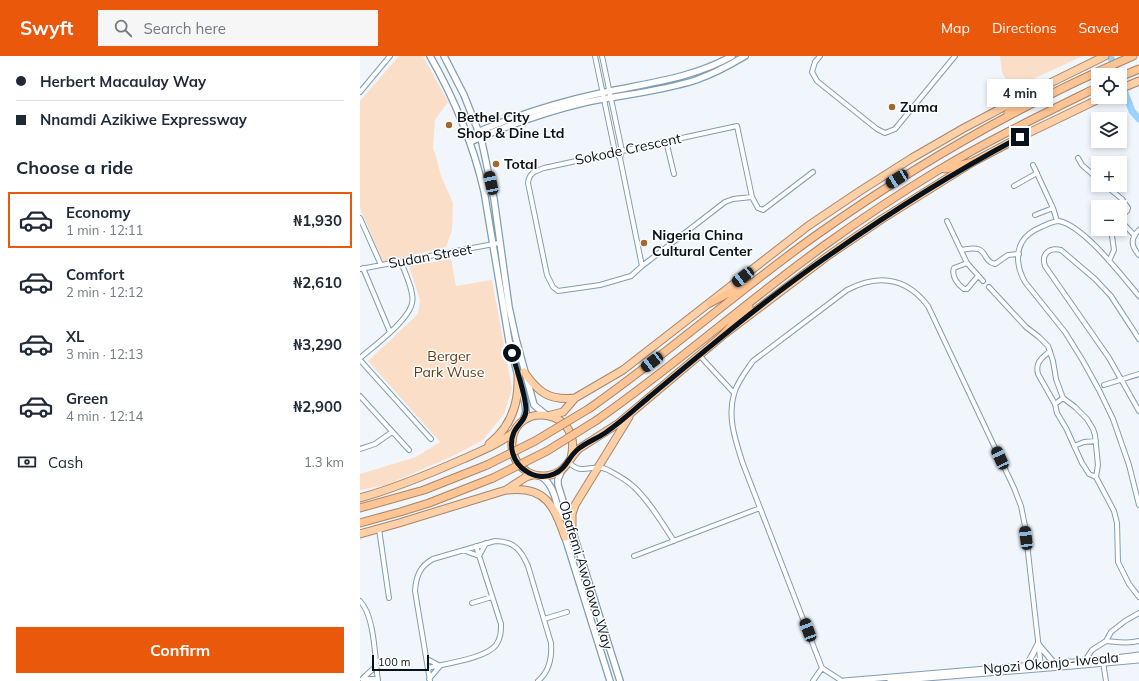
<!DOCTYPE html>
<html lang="en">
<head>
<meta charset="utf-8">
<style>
	:root { --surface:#fff; --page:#f6f6f7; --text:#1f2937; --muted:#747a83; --line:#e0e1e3; --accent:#ea580c }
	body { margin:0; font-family:Mulish,sans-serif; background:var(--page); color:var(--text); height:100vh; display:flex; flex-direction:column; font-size:15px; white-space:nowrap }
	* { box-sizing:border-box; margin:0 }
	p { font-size:13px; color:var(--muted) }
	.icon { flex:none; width:22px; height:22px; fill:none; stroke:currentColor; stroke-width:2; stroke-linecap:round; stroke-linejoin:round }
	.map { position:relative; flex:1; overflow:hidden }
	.details { display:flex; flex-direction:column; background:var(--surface); width:360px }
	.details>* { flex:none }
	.guide { display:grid; align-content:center; height:88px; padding:0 16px; background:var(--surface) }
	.controls { position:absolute; left:731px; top:12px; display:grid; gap:8px }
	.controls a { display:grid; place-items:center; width:36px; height:36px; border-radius:0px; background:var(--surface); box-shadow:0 2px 6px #0003; font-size:20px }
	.scale { position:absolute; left:12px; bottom:10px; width:57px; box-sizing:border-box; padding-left:4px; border:2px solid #07121a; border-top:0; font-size:11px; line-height:14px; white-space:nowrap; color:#07121a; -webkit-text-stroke:3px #fff; paint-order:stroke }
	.end { position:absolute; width:18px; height:18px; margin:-9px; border:5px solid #07121a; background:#fff; box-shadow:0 0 0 2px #fff }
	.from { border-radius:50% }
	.bubble { position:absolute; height:28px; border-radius:0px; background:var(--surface); box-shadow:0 2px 6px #0003; font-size:13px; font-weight:700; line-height:28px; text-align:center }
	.car { position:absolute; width:12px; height:24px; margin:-12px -6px; border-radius:5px; box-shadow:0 0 3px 1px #0007; background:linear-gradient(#222 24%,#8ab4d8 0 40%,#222 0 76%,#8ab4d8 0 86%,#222 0) }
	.guide b { display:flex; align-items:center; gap:14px; height:38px; font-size:15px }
	.guide b+b { border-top:1px solid var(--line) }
	.guide i { width:10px; height:10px; background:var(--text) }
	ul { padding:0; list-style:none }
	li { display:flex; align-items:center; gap:12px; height:56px; margin:0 8px 6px; padding:0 8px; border:2px solid transparent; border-radius:0px }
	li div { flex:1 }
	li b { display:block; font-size:15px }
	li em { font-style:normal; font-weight:700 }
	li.on { border-color:var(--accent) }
	li>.icon { width:36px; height:36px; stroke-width:1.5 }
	h2 { padding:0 16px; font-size:18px; line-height:48px }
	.pay { display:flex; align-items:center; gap:10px; height:44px; padding:0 16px; font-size:15px }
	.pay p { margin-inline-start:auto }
	.action { display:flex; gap:8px; margin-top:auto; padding:8px 16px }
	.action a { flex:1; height:46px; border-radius:0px; background:var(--accent); color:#fff; font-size:16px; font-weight:700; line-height:46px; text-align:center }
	header { display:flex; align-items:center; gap:24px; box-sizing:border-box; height:56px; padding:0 20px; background:var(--accent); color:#fff }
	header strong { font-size:19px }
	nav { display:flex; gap:22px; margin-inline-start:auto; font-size:14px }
	.search { width:280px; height:36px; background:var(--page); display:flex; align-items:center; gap:10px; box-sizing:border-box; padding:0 14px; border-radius:0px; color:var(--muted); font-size:15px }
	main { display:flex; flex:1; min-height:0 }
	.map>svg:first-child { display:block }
</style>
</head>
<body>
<header>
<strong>Swyft</strong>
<div class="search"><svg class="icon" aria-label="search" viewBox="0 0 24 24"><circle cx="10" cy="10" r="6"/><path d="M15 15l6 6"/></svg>Search here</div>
<nav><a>Map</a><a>Directions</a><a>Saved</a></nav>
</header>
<main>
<section class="details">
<div class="guide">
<b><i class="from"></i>Herbert Macaulay Way</b>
<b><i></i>Nnamdi Azikiwe Expressway</b>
</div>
<h2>Choose a ride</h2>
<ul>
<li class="on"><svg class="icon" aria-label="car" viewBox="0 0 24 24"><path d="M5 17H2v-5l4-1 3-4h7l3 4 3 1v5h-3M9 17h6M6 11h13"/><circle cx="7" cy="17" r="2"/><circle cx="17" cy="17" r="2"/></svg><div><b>Economy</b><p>1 min · 12:11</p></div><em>₦1,930</em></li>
<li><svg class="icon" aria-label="car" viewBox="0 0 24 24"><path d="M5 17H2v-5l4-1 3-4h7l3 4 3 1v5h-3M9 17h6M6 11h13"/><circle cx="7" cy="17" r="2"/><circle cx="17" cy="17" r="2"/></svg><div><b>Comfort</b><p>2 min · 12:12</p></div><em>₦2,610</em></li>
<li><svg class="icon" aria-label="car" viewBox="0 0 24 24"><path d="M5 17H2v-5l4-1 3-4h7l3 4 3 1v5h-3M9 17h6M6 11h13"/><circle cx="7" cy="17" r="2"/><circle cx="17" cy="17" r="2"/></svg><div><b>XL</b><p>3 min · 12:13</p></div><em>₦3,290</em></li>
<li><svg class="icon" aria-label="car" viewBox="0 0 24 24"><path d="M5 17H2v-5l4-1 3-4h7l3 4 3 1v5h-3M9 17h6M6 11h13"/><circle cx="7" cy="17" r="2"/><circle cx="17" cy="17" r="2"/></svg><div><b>Green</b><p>4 min · 12:14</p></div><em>₦2,900</em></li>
</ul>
<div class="pay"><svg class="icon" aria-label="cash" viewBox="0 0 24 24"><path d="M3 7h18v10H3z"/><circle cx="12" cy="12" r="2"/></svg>Cash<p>1.3 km</p></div>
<div class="action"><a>Confirm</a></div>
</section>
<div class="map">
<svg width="779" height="625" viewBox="0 0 779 625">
	<rect width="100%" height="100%" fill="#f0f6fb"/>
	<!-- green -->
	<path fill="#fadec8" d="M39,0H63L88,46L75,64L73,93L75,97L81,120L93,147L92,174L86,191L23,206L0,152V45Z
		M640,0H723L651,33L642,16Z
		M91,203L96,230L132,224L152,333L144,358L123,384L93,400L26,429L0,434V418L56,401L80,386L8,305L58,258L60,244L49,210Z"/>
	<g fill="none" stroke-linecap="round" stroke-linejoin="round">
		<!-- river -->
		<path stroke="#9ad3ff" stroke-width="7" d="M750,0L758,19
			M760,24L772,55L779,63"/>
		<defs>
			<path id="minor" d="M235,0L255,96L260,102
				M242,0L262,95L260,102L282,210
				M460,0L455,6L452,16L457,25L517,73L525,77L535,73L595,0
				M0,36L30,0
				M306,85L314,118
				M718,102L722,109L738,123
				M673,109L693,152L697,165
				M745,129L762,143L768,152L767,155L760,161
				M654,130L677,117
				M392,141L373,143L365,146L282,210L271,220L240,229L198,235L193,231L187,219L168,127C169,117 175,115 184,112L377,70L392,141L398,152L403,154L453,116
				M675,159L693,152
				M0,162L21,209
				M760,164L774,179
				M587,165L607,207L623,225
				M779,174C770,183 771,190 779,199
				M601,194C631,187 620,205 635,208L648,199L659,198
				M749,205L754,194L751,173
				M607,207L594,212C591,220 598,229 604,233H607L618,220
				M3,212L30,276
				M0,213L139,187
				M629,231L666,271L679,281L688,290L693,305L696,323L703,342L715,351L727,363L733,373L735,379L738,409L736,421
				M779,240C762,220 724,170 699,165C693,165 686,169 681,171C674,174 666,179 662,186C655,198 658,214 665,226L705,276L723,305L739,334L753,363L769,409L779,449
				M779,283L751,240L735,223L701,194C689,191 681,198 685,210L749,302L779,355
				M690,295C682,302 675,306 678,318L695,348
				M339,299L374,337
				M0,302C14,290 49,264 52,247C55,237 45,217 41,206
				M0,304L71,383
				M744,329L779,318
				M0,340L49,394
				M703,342L695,348L697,357L706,372L722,407L729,418L736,421L754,455L757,467L758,506L769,528L779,541
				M714,390L724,386L736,385
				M0,393L15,388L32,376
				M209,406C221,421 234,406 248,414C257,419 267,424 274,431C290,446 302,467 314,485
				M19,473L29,542
				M103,494L119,500L126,487
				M274,500L400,452
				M0,545C15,560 15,604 18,625
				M112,547L132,541
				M184,563L207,556
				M746,585C757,586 768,588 779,585
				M67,603L80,610L69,623
				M724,606L732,594L746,585L751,576L765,565L779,557
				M743,606L746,625
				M68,612C84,608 127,602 136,589C141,582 141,575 141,568L116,490
				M2,623H18
				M5,625L2,623L16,610
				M70,625L55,535C56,520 60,510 73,503L135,485C154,485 161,494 168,510L191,587C192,601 189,616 178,625
				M453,625L462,612
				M482,625L462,612L383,408C376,386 367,362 374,338C377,326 386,315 393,305L487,234C518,218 546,221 568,250L654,432L661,450L665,470L681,611"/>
			<path id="tertiary" d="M667,609L678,588L694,607
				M484,625L710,606H724L779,599
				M530,625L701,611L779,604"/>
			<path id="secondary" d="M70,0C94,42 113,88 124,135L149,285L165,347L166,356L163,365
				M84,0L104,39L121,82L134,143L149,251L156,283L174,349L185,358
				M108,80C151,61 195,47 241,37C286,27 331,23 372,0
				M110,86C146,70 185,56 223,47C260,39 299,36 336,24C353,18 370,9 385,0
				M202,414L198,423V429L260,625
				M180,420C194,427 197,448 200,462
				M204,478L250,625"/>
			<path id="trunk" d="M760,33L779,25
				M164,316C178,336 189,345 215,342
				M191,359L203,356L215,342L263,314L448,170L500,135L552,102L604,72L674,35L745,0
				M129,388C151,371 159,346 158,320
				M211,402C224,351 154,345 152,386C150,412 178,429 200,415C209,409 211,399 220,392L259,367L362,280L469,199L522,163L613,106L660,81L743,41
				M148,434C186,430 194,450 205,481
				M0,442C36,432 69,418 103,403C121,395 139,388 154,376
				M212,473V458L215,449L269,361
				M0,478L39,467L146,434L166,421L173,419"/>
			<path id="motorway" d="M760,21L779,13
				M648,57L674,35
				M585,113L613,106
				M350,247L384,229
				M362,280L389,251
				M230,352C307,298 378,235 455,180C555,109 661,48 773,0
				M237,364C316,309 387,245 465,189C501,163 539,138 577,115C629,84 683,58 738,31
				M0,452L64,434L127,409
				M0,467L40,456L69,447L133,422"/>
		</defs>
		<!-- minor casing -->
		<use href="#minor" stroke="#819db4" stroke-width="6"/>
		<!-- tertiary casing -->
		<use href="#tertiary" stroke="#819db4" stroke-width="7"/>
		<!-- secondary casing -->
		<use href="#secondary" stroke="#819db4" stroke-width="8"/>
		<!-- trunk casing -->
		<use href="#trunk" stroke="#a88669" stroke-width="9"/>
		<!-- motorway casing -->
		<use href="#motorway" stroke="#a88669" stroke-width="9"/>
		<!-- minor -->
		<use href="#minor" stroke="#fff" stroke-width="4"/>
		<!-- tertiary -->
		<use href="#tertiary" stroke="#fff" stroke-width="5"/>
		<!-- secondary -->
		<use href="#secondary" stroke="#fff" stroke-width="5.5"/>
		<!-- trunk -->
		<use href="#trunk" stroke="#fed0a8" stroke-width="7"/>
		<!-- motorway -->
		<use href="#motorway" stroke="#fec493" stroke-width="7"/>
		<defs>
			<path id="motorway-bridge" d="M127,409L175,385L230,352
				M133,422L187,395L237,364"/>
		</defs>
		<!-- motorway-bridge casing -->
		<use href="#motorway-bridge" stroke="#a88669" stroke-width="9" stroke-linecap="butt"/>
		<!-- motorway-bridge -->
		<use href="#motorway-bridge" stroke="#fec493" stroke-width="7"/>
	</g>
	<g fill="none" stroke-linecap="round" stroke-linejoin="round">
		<!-- route -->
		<path stroke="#07121a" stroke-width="5" d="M152,297C156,312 166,340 166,354C166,364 158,368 154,376C148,390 153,407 166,415C174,421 185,422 194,418C206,413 208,402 217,394C225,387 236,383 245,377C260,367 274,354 288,342C348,292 407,242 471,198C532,155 594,116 660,81"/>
	</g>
	<!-- markers -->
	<g fill="#a5682c" stroke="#fff" stroke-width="1.5">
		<circle cx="532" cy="51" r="4"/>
		<circle cx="89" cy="69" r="4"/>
		<circle cx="136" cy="108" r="4"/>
		<circle cx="284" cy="187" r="4"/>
	</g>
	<g text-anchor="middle" stroke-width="3" stroke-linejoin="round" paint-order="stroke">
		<!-- poi labels -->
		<g font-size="14" font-weight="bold" fill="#07121a" stroke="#fff" text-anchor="start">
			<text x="540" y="56">Zuma</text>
			<text x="97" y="66">Bethel City<tspan x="97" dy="16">Shop &amp; Dine Ltd</tspan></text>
			<text x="144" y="113">Total</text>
			<text x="292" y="184">Nigeria China<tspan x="292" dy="16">Cultural Center</tspan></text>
		</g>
		<!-- street labels -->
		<g font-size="14" fill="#07121a" stroke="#fff">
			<text transform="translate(268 93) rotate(-12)" y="5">Sokode Crescent</text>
			<text transform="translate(70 200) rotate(-10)" y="5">Sudan Street</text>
			<text transform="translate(226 519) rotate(73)" y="5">Obafemi Awolowo Way</text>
			<text transform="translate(691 607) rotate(-5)" y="5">Ngozi Okonjo-Iweala</text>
		</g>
		<!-- park labels -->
		<g font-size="14" fill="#62380b" stroke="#fff">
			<text x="89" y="305">Berger<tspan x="89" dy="16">Park Wuse</tspan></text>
		</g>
	</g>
</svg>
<div class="controls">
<a><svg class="icon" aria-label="locate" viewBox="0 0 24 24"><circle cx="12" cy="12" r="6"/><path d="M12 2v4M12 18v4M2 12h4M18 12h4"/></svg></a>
<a><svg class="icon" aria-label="layers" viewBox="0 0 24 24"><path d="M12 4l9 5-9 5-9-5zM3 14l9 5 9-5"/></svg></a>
<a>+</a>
<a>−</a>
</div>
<div class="scale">100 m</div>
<i class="end from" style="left:152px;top:297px"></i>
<i class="end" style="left:660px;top:81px"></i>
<div class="bubble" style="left:627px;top:23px;width:66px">4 min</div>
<i class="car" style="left:537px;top:123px;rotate:238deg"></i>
<i class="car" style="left:131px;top:127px;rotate:348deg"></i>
<i class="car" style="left:383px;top:221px;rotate:232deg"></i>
<i class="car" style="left:292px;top:306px;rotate:232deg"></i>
<i class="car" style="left:640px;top:402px;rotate:335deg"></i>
<i class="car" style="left:666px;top:482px;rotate:353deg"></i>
<i class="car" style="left:448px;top:574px;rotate:339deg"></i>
</div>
</main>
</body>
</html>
